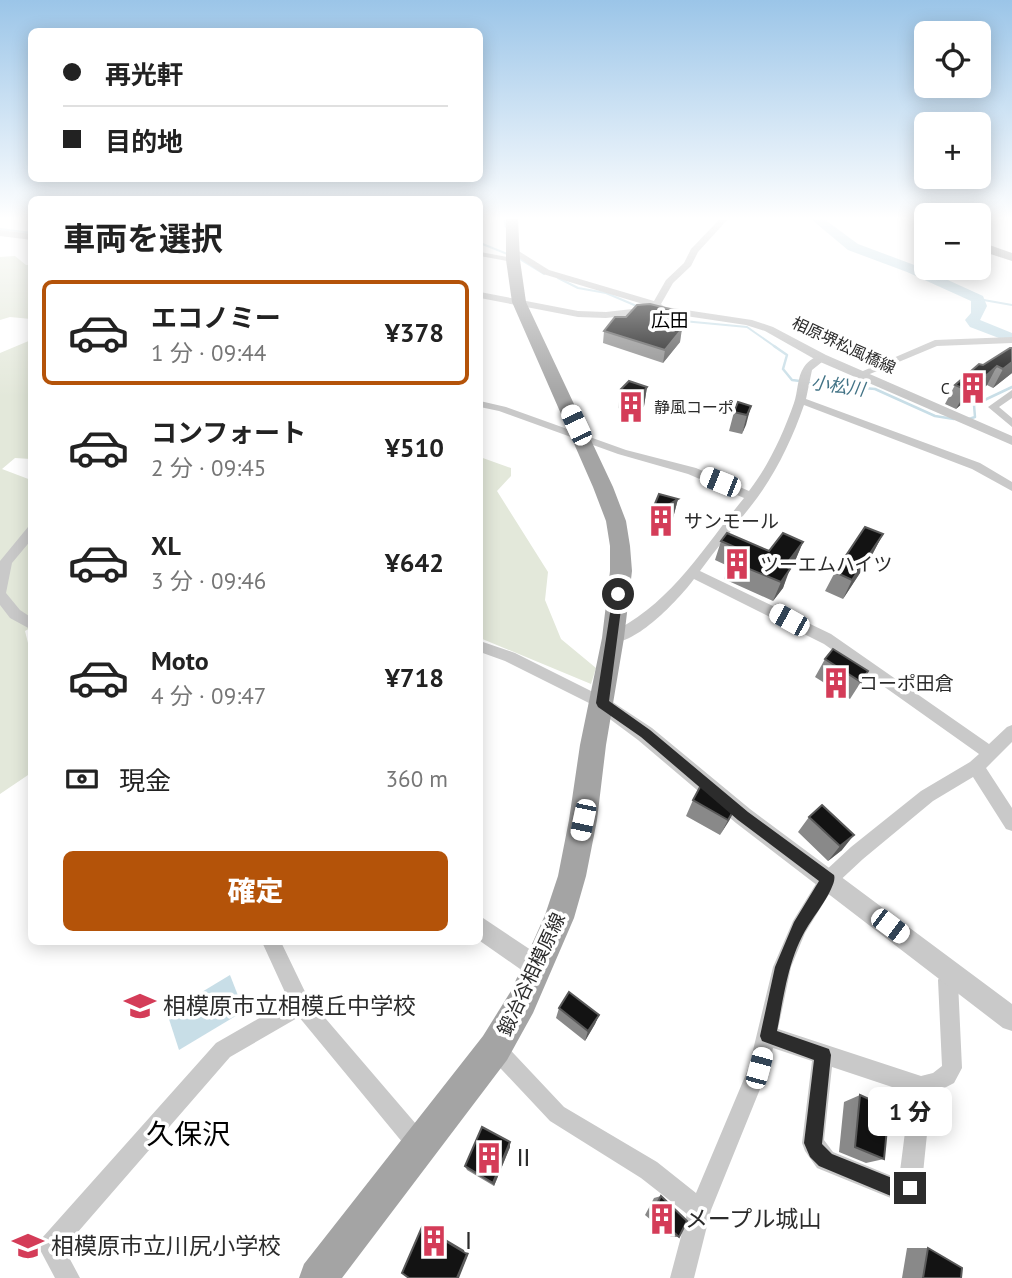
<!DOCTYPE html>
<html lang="ja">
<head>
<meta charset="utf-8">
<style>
	:root { --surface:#fff; --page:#f2f2f2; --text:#222; --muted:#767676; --line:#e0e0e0; --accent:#b45309 }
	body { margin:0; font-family:"PT Sans","Noto Sans JP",sans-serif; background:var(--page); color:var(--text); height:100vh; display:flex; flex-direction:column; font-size:26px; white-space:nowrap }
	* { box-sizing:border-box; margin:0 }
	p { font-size:23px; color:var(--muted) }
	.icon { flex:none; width:38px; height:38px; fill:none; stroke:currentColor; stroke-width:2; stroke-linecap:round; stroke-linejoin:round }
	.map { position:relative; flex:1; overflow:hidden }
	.panel { position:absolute; left:28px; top:196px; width:455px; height:749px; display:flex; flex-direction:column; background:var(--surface); border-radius:10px; box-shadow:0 4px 18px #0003 }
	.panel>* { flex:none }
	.guide { position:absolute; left:28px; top:28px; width:455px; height:154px; border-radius:10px; box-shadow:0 4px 18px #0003; display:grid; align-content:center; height:154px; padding:0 35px; background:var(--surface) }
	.buttons { position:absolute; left:914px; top:21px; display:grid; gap:14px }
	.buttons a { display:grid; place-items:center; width:77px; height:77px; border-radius:10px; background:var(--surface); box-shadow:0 4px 18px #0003; font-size:35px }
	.end { position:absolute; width:32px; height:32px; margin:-16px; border:9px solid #2c2c2c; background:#fff; box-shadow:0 0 0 4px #fff }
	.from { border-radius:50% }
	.bubble { position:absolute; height:49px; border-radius:10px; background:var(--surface); box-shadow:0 4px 18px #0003; font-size:23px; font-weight:800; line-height:49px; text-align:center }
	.car { position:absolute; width:21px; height:42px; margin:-21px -10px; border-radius:9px; box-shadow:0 0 5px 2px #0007; background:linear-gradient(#fff 24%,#345 0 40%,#fff 0 76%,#345 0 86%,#fff 0) }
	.guide b { display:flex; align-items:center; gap:24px; height:66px; font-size:26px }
	.guide b+b { border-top:2px solid var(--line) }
	.guide i { width:18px; height:18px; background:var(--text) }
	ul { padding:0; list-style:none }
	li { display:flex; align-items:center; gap:21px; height:105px; margin:0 14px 10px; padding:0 21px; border:4px solid transparent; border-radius:10px }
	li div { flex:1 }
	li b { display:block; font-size:26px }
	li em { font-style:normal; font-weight:800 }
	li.selected { border-color:var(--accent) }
	li>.icon { width:63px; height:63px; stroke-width:1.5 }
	h2 { padding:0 35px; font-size:32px; line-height:84px }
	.pay { display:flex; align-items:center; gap:18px; height:77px; padding:0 35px; font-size:26px }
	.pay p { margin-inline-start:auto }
	.cta { display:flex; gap:14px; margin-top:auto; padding:14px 35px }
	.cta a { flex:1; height:80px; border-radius:10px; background:var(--accent); color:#fff; font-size:28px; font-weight:800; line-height:80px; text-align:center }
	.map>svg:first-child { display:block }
</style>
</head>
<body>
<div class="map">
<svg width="1012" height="1278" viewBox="0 0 1012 1278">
	<rect width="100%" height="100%" fill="#fff"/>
	<!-- green -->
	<path fill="#e3e8da" d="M15,256L26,265H31V319L10,317L0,320V257Z
		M31,340V459L15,458L2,469L31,480L32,627L25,631L28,643L32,645L31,773L0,794V353Z
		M480,457L511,468V476L497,491L548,572L545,600L561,639L596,668L591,684L480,638Z"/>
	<!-- water -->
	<path fill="#c8dee7" d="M230,975L244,1011L179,1050L167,1013Z"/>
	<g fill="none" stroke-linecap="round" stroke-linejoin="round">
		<!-- stream-far1 -->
		<path stroke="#c8dee7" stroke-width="2" d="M504,219L506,227
			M0,229L32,233
			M480,243L510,255
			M518,258L544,274
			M558,278L578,288L606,293L639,307
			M978,299L1012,305
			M683,321L747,327L777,348"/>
		<!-- stream -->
		<path stroke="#c8dee7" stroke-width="2.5" d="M774,346L787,355L783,369L792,380L800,381
			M808,383L875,389L935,416L954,419
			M969,419L975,417L974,405L1012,387"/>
		<!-- river -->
		<path fill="#c8dee7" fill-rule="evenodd" d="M811,219H824L858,244L917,266L983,296L987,306L980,320L1012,333V343L970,327L965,320L971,313V301L907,272L848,250Z"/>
		<!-- minor -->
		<path fill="#c9c9c9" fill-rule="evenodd" d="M720,219H728L698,252L691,266L673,283L661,304L667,309L662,312L653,307L543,274L510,252L517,250L549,270L654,301L666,280L684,263L691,249Z
			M480,252L513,258L517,260L513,262L480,256Z
			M1012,337V343L937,346L865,376L856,374L935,340Z
			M822,355L827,358L812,370L806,399L980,463L1012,482V491L972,469L804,405C793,437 777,471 757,498C739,522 718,546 700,571L831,634L989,744L1007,727L1012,725V742L986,768L1012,808V831L1006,829L973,777L933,801L863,859L834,886L805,933L791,967L778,1029L921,1076L933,1073L942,1066L938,980L945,966L952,963L959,966L962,973L958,982L962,1068L954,1083L931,1095L922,1183C918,1193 913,1199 903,1203L817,1168L805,1151L802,1143L812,1061L773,1048L769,1067L711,1210L694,1278H670L687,1214L641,1178L550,1121L488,1055L485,1048L488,1041L495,1038L502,1041L564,1107L657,1162L696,1193L749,1067L773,967L793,921L822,874L851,847L921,791L970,762L979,754L824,644L694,579C680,598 634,648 608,642L606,638L608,634C669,607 703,548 744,498L688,474L618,454L499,411L480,407V401L506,407L626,450L696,468L749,491C769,465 783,434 794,403C798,392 797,377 804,367C809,360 814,357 822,355ZM832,1067L910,1093L899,1179L833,1152L824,1140Z
			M1012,390V398L999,407L1012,418V427L988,407Z
			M32,526V539L12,563L6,593L20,610L32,618V630L10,618L0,605V561L28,527Z
			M480,641L515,653L607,699L609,703L607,707L602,709L597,707L505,661L480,652Z
			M262,942H281L308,998L428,1138L431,1146L428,1154L420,1157L412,1154L299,1017L230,1057L64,1248L80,1278H55L38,1246L42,1238L216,1043L289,1001Z"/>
		<!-- tertiary -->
		<path fill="#c9c9c9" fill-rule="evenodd" d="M0,230L32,234V240L0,236Z
			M480,292L578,311L606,312L659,306L752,320L773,327L826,355L1012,436V445L818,361L765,331L746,325L659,312L606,318L578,317L480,298Z
			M602,695L652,728L750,809L1012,1004V1031L1003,1028L736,823L638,740L595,708L593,703L595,698Z
			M480,916L546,960L550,968L546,976L538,980L530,976L480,941Z"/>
		<!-- primary -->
		<path fill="#a4a4a4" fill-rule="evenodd" d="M506,219H518L520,260L526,302L613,487L626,521L630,546L632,571L624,638L606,745L597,820L586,876L574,918L533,1013L507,1060L342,1278H299L304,1264L483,1036L511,991L545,915L558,876L569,820L580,745L602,638L610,571V546L606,521L593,487L512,302L506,260Z
			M915,219H926V225Z
			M978,241L1012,253V261L978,250Z"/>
	</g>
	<!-- wall -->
	<path fill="#898989" d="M684,325L681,329L680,342L663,363L603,343L604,331Z
		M1012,348V373L993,388L987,385L977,394L974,393L956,409L945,404L955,385Z
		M647,387L644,406L637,415L618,408L621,389Z
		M751,406L742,434L729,431L734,412Z
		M678,499L673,518L659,527L650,525L654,506Z
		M883,534L873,553L843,599L825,591L835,572Z
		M721,541L769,551L803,542L795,561L789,568L783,588L773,601L724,579L728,566L715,560Z
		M825,659L868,671L850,699L815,677Z
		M693,800L737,805L720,835L686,816Z
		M822,805L842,850L828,861L798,832L809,817Z
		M559,1008L599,1015L595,1024L585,1041L556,1018Z
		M860,1095L884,1159L866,1163L839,1152L844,1102Z
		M510,1142V1147L494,1186L467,1170L465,1166Z
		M661,1196L679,1237H671L645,1215L654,1198Z
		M907,1248H928L961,1278H902Z"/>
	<!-- shaded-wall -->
	<path fill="#5a5a5a" d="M686,313L684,325L673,340L675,327Z
		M682,329L680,342L663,363L665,350Z
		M1012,362V373L993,388L1003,369Z
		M997,366L987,385L977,394L987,375Z
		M984,374L974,393L956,409L967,390Z
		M647,387L644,406L637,415L640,396Z
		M751,406L746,425L742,434L747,415Z
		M678,499L673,518L659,527L663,508Z
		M883,534L873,553L843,599L852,580Z
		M803,542L795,561L780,582L785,566Z
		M790,569L783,588L773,601L781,582Z
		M737,805L729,821L720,835L728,820Z
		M854,835L842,850L828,861L840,846Z
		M599,1015L595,1024L585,1041L588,1031Z
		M510,1142V1147L494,1186L493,1183Z
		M422,1227L427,1228L469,1253L459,1278H457Z"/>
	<!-- building -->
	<path fill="#131313" stroke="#5a5a5a" stroke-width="2" d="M650,304L686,313L675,327L682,329L665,350L604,331L615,317H626L637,305Z
		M1010,348H1012V362L1003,369L997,366L987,375L984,374L967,390L955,385L979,364L983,365Z
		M629,381L647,387L640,396L621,389Z
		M738,402L751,406L747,415L734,412Z
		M659,494L678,499L663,508L654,506Z
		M865,527L883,534L852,580L835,572Z
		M727,533L769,551L783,533L803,542L785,566L790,569L781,582L730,561L739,549L721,541Z
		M833,649L868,671L861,682L825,659Z
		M701,785L737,805L728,820L693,800Z
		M822,805L854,835L840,846L809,817Z
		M569,992L599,1015L588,1031L559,1008Z
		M860,1095L889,1108L884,1159L855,1147Z
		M482,1127L510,1142L493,1183L465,1166Z
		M661,1196L687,1221L679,1237L652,1213Z
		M422,1227L467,1254L457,1278H409L402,1273Z
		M928,1248L962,1268L961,1278H923Z"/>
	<!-- sky -->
	<linearGradient id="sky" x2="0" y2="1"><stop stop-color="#9bc5e8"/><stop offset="0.55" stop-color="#fff"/><stop offset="1" stop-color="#fff" stop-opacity="0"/></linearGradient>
	<rect width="1012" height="397" fill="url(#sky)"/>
	<!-- route -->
	<path fill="#2c2c2c" d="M618,590L623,594L609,701L650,730L748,812L834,875C838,885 814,916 808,926C788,958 784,996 777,1031L829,1049L831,1055L822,1144L832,1154L902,1182L910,1179L917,1181L919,1188C916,1196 911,1198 903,1201L819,1166L810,1157L804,1143L814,1060L762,1041L760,1036L775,967L794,922L819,881L738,820L641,737L598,707L596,703L613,594Z"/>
	<!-- icons -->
	<defs>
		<symbol id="building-bare" viewBox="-9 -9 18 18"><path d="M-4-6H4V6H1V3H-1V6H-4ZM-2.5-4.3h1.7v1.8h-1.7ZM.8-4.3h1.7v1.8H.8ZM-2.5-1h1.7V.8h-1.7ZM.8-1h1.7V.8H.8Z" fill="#d43c58" stroke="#fff" stroke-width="2.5" paint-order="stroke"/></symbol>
		<symbol id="school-bare" viewBox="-9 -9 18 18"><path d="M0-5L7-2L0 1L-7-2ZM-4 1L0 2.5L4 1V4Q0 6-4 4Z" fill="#d43c58" stroke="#fff" stroke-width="2.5" paint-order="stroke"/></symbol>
	</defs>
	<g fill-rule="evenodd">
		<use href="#building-bare" x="951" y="366" width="44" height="44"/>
		<use href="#building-bare" x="609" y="385" width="44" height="44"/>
		<use href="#building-bare" x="639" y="499" width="44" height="44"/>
		<use href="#building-bare" x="715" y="542" width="44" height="44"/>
		<use href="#building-bare" x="814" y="661" width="44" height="44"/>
		<use href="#school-bare" x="118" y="984" width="44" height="44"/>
		<use href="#building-bare" x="467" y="1136" width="44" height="44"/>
		<use href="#building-bare" x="640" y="1197" width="44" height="44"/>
		<use href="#building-bare" x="412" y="1219" width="44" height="44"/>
		<use href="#school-bare" x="6" y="1224" width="44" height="44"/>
	</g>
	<g text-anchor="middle" stroke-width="7" stroke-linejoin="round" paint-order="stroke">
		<!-- far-street labels -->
		<g font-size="16" fill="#2c2c2c" stroke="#fff">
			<text transform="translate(844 345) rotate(25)" y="6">相原堺松風橋線</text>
		</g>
		<!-- far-poi labels -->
		<g font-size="16" fill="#2c2c2c" stroke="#fff" text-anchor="end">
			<text x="950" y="394">C</text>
			<text x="654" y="413" text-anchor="start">静風コーポ</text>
		</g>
		<!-- far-water labels -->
		<g font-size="18" font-style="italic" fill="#427386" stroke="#fff">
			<text transform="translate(838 386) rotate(8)" y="6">小松川</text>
		</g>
		<!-- far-quarter labels -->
		<g font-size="19" fill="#000" stroke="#fff">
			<text x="670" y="327">広田</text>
		</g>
		<!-- poi labels -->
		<g font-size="19" fill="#2c2c2c" stroke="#fff" text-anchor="start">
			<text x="684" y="528">サンモール</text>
			<text x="760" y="571">ツーエムハイツ</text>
			<text x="859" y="690">コーポ田倉</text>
		</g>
		<!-- street labels -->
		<g font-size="19" fill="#2c2c2c" stroke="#fff">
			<text transform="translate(531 974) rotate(-65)" y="7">鍛冶谷相模原線</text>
		</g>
		<!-- near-poi labels -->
		<g font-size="23" fill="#2c2c2c" stroke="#fff" text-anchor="start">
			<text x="163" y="1014">相模原市立相模丘中学校</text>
			<text x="512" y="1166">Ⅱ</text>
			<text x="685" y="1227">メープル城山</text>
			<text x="457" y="1249">Ⅰ</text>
			<text x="51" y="1254">相模原市立川尻小学校</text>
		</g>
		<!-- near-quarter labels -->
		<g font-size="28" fill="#000" stroke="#fff">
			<text x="188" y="1144">久保沢</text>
		</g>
	</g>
</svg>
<div class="buttons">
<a><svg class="icon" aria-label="locate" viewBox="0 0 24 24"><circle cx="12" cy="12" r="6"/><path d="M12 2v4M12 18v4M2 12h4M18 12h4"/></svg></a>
<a>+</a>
<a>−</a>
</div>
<i class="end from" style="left:618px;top:594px"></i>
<i class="end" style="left:910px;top:1188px"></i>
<div class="bubble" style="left:868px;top:1087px;width:84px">1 分</div>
<i class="car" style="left:576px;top:425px;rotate:335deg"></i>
<i class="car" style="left:720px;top:482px;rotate:292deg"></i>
<i class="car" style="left:789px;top:620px;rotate:299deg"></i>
<i class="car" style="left:583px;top:820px;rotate:192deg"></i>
<i class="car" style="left:890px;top:926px;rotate:127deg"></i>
<i class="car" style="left:759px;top:1068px;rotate:15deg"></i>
<div class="guide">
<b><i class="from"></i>再光軒</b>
<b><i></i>目的地</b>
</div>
<section class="panel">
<h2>車両を選択</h2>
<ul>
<li class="selected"><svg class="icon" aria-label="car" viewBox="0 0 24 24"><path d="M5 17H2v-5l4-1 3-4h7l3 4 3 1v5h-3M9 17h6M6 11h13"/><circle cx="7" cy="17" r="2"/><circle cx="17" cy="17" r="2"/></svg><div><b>エコノミー</b><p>1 分 · 09:44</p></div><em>¥378</em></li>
<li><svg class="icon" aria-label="car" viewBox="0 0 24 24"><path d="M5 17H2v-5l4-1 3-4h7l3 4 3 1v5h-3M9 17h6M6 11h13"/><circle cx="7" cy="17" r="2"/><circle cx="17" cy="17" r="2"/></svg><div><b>コンフォート</b><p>2 分 · 09:45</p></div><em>¥510</em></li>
<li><svg class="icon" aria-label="car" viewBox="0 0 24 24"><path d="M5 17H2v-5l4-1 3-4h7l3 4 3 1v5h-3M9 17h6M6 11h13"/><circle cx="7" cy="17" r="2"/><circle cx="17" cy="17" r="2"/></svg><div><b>XL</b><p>3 分 · 09:46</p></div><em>¥642</em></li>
<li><svg class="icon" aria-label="car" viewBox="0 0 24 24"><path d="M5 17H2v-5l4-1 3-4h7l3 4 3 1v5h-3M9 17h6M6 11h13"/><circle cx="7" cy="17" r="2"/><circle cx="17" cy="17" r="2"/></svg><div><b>Moto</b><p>4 分 · 09:47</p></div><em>¥718</em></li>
</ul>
<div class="pay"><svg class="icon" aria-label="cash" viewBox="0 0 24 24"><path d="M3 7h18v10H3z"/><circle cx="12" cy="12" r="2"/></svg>現金<p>360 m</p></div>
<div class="cta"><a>確定</a></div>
</section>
</div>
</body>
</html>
